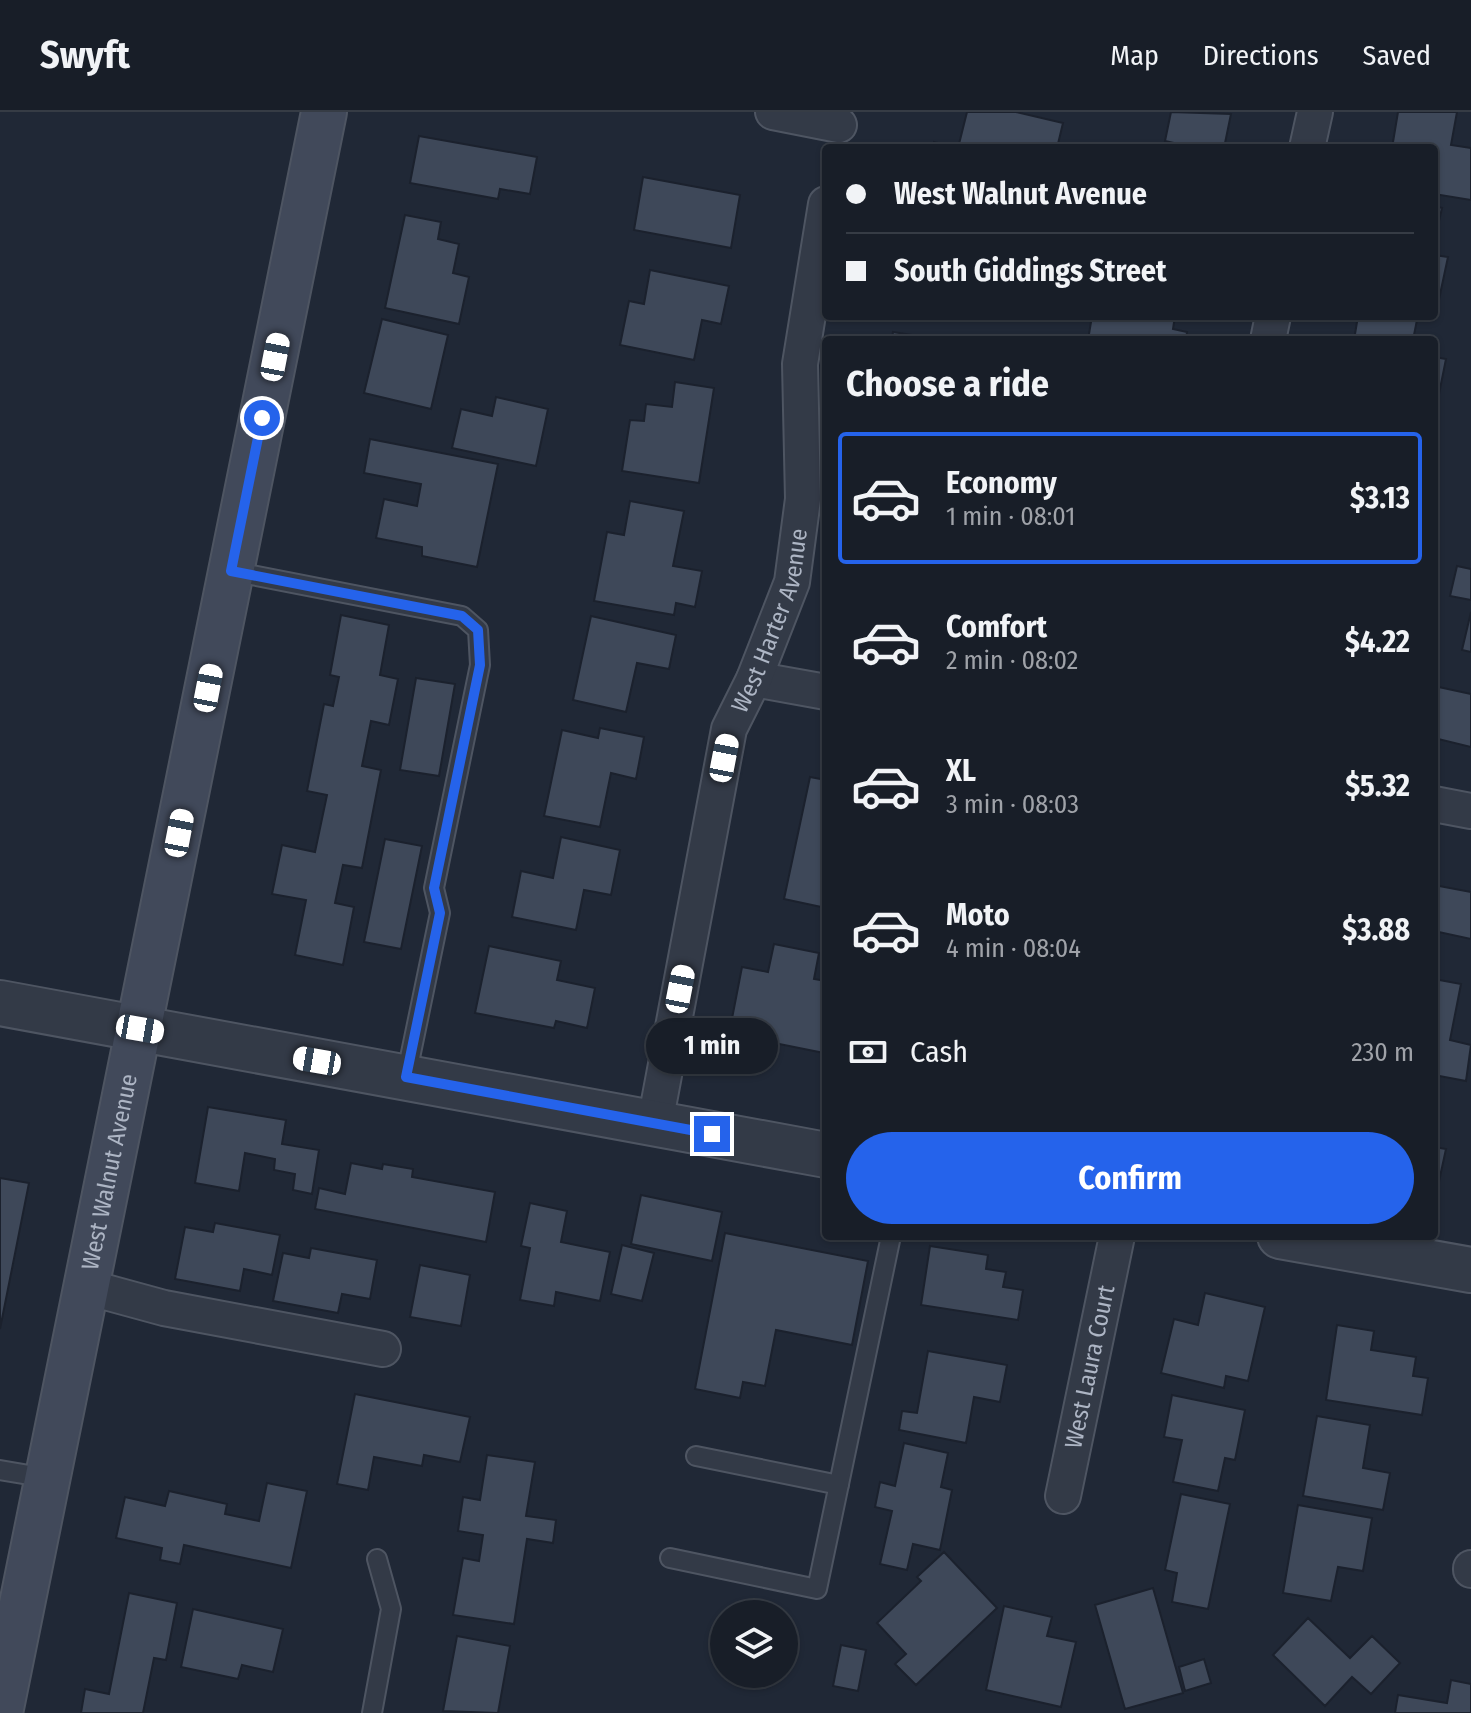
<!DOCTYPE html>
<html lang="en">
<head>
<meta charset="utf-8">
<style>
	:root { --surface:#181e28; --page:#212730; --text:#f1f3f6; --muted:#9fa2a8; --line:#363c45; --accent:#2563eb }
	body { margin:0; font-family:"Fira Sans Condensed",sans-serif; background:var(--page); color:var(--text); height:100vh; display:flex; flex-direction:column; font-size:30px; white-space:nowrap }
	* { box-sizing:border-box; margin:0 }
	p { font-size:26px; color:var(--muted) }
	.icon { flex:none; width:44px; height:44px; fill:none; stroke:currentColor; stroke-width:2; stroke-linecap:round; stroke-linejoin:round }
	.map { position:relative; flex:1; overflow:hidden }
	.sheet { position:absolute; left:822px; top:224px; width:616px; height:904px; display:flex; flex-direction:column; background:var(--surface); border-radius:8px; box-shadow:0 2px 6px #0004,0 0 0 2px var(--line) }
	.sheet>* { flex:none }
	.banner { position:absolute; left:822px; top:32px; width:616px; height:176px; border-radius:8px; box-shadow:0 2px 6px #0004,0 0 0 2px var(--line); display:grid; align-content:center; height:176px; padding:0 24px; background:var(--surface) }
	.tools { position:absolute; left:710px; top:1488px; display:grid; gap:16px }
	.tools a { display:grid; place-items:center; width:88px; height:88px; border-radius:50%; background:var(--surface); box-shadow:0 2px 6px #0004,0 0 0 2px var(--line); font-size:40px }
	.end { position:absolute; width:36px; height:36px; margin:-18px; border:10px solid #2563eb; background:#fff; box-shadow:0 0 0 4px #fff }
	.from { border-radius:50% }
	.bubble { position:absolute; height:56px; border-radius:28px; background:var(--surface); box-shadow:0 2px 6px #0004,0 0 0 2px var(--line); font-size:26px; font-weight:700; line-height:56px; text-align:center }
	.car { position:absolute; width:24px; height:48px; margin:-24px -12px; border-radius:10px; box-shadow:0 0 6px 2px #0007; background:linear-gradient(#fff 24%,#345 0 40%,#fff 0 76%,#345 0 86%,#fff 0) }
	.banner b { display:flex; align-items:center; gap:28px; height:76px; font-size:30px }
	.banner b+b { border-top:2px solid var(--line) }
	.banner i { width:20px; height:20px; background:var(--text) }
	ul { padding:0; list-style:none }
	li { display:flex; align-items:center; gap:24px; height:132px; margin:0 16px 12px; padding:0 8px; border:4px solid transparent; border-radius:8px }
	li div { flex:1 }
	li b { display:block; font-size:30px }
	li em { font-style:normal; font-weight:700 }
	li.on { border-color:var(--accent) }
	li>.icon { width:72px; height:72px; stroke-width:1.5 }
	h2 { padding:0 24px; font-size:36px; line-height:96px }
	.pay { display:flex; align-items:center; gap:20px; height:88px; padding:0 24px; font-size:30px }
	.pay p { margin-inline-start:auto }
	.button { display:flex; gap:16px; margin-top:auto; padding:16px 24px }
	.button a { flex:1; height:92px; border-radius:48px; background:var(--accent); color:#fff; font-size:32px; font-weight:700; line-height:92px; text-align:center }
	header { display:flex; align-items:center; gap:48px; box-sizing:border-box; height:112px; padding:0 40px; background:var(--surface); border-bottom:2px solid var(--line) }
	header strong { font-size:38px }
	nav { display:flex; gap:44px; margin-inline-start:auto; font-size:28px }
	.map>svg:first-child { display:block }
</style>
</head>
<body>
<header>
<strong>Swyft</strong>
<nav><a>Map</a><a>Directions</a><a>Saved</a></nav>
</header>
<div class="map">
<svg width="1471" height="1601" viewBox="0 0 1471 1601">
	<rect width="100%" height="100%" fill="#202836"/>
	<!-- building -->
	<path fill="#3e4859" stroke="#1b212d" stroke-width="2" d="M967,0H1016L1063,11L1057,36H933L934,30L958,36Z
		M1171,0L1231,2L1224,36H1196L1165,29Z
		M1398,0H1457L1451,33L1471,36V88L1434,82V36H1392Z
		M419,24L537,45L530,82L500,77L498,87L410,71Z
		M643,65L740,83L731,136L634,118Z
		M1434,94L1442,96L1434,130Z
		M405,103L441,110L438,127L459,132L453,161L469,165L459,212L385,196Z
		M1434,143L1448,145L1438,192L1434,191Z
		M650,158L729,174L721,212L702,208L694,248L620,233L629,189L644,192Z
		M1092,204H1175L1173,217L1187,220L1186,228H1088Z
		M1358,204H1395L1417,208L1413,228H1354Z
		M382,207L448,223L431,297L364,281Z
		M893,220L943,228H892Z
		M1434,245L1446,247L1436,297H1434Z
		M675,270L714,276L699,371L622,359L630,308L644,309L646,292L672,295Z
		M496,285L548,297L536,354L452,336L461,297L492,304Z
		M370,327L498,352L477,455L422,444V435L376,426L384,387L417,394L421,372L364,361Z
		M630,389L684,399L673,454L702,459L695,495L676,491L674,503L594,489L607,420L624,423Z
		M1457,454L1471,457V488L1450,484Z
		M1471,500V540L1462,538Z
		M341,503L389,513L380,563L398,567L389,613L371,609L362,654L381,658L362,756L343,753L335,791L354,795L343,853L295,843L306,788L272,782L282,733L315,740L327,683L307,679L324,592L333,594L339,565L330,563Z
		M591,504L676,523L669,557L637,551L626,600L573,588Z
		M416,566L455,572L439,664L400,658Z
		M1434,574L1471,582V635L1434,626Z
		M600,616L644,625L636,667L611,661L600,715L544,704L562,618L598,626Z
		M810,665L826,668V796L784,787Z
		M561,725L620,738L611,783L584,778L576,818L512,805L521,759L553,766Z
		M385,727L422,734L401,837L364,830Z
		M1434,773L1471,780V827L1434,819Z
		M774,832L819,841L814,867L826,869L824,941L729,922L742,855L768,860Z
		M489,834L561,849L557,868L595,876L587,916L556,909L554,916L475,901Z
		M1434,867L1461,872L1450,928L1471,933L1466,969L1434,963Z
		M208,995L286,1008L282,1032L319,1038L312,1082L293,1078L295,1062L274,1058L275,1047L245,1041L239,1079L195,1071Z
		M1434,1035L1446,1037L1438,1074L1434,1073Z
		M351,1051L382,1057L383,1052L413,1057L412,1065L495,1080L486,1130L315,1097L319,1076L345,1082Z
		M0,1066L29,1071L0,1217Z
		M641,1083L722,1100L712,1149L631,1132Z
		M530,1091L567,1099L561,1130L610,1140L600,1189L556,1180L554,1194L520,1188L530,1136L521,1134Z
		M215,1111L280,1123L272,1163L244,1157L240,1179L175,1167L185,1115L213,1120Z
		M725,1121L868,1149L852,1233L776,1218L765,1274L743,1270L740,1286L695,1277Z
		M622,1133L654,1141L642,1189L611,1182Z
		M930,1134L988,1143L986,1157L1006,1160L1003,1175L1023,1178L1018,1208L921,1193Z
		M311,1136L377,1148L370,1187L342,1182L338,1201L273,1189L283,1141L309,1146Z
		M420,1153L470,1163L461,1214L410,1205Z
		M1205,1181L1265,1195L1248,1269L1226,1264L1224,1276L1161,1261L1174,1207L1198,1213Z
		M1337,1213L1374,1219L1371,1238L1416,1245L1413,1264L1428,1266L1422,1303L1326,1288Z
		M928,1239L1007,1253L1000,1290L974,1285L966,1331L899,1318L902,1299L917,1301Z
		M355,1282L470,1305L460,1350L424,1343L422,1354L374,1345L368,1378L337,1372Z
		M1172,1283L1245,1298L1235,1348L1225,1346L1218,1379L1173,1370L1182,1328L1164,1325Z
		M1317,1304L1370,1313L1363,1356L1390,1361L1383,1398L1303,1384Z
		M904,1331L948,1341L941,1375L952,1378L940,1438L913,1432L907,1458L880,1452L892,1399L875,1395L880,1370L895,1374Z
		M487,1343L535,1350L526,1404L556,1408L553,1431L527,1427L514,1512L453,1503L463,1446L479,1449L483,1423L458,1419L463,1385L480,1388Z
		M267,1371L307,1379L291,1456L184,1433L180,1452L160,1448L162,1436L116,1426L125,1385L165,1394L169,1379L227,1392L225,1402L259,1409Z
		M1181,1382L1230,1392L1208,1497L1172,1490L1177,1461L1165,1458Z
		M1298,1393L1372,1406L1363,1459L1338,1455L1331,1489L1283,1481Z
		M944,1440L997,1496L916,1573L895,1552L906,1542L877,1511L921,1469L917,1465Z
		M1153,1476L1183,1581L1125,1597L1095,1493Z
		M129,1481L177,1491L166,1548L154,1546L143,1601H81L85,1577L109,1582Z
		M1004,1494L1052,1505L1047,1524L1076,1530L1061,1595L986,1578Z
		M193,1497L283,1517L273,1560L242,1553L238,1567L181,1555Z
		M1308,1506L1350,1546L1372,1524L1400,1551L1371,1582L1352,1565L1325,1594L1273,1543Z
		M457,1524L510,1534L498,1601L443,1599Z
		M841,1533L866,1538L858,1579L833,1574Z
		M1204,1547L1211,1571L1185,1579L1179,1555Z
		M1451,1568L1471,1572V1601H1395L1398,1583L1447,1591Z"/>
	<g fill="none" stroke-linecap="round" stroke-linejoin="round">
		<defs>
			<path id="service" d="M231,459L462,504L478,518L480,553L434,776L440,801L406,965
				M696,1344L839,1373
				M0,1358L47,1366
				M670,1446L817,1477L891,1124
				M372,1601L391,1497L377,1447"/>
			<g id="minor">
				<path d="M773,0L839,13"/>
				<path d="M1307,36L1315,0"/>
				<path d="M1268,228L1273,204"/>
				<path d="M754,567L826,580"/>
				<path d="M1434,692L1471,699"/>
				<path id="s1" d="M655,1011L729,617L754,567L792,470L803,387L800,252L826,92"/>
				<path d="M87,1175L164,1196L383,1237"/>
				<path id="s2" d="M1063,1384L1117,1124"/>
				<path d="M1471,1458V1456"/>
			</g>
			<path id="tertiary" d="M0,891L826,1043
				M1280,1124L1471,1158"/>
			<g id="secondary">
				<path id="s3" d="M0,1601L324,0"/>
			</g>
		</defs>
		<!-- service casing -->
		<use href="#service" stroke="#4e5562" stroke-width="22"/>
		<!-- minor casing -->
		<use href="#minor" stroke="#4e5562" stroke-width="38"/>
		<!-- tertiary casing -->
		<use href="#tertiary" stroke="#4e5562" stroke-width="48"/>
		<!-- secondary casing -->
		<use href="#secondary" stroke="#4e5562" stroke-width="48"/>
		<!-- service -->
		<use href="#service" stroke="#333a47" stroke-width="18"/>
		<!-- minor -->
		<use href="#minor" stroke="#333a47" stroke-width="34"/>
		<!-- tertiary -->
		<use href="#tertiary" stroke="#333a47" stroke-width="44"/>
		<!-- secondary -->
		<use href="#secondary" stroke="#41495a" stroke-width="44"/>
	</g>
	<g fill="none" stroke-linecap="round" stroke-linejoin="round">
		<!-- route -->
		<path stroke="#2563eb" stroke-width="10" d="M262,306L231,459L462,504L478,518L480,553L434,776L440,801L406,965L712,1022"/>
	</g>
	<g text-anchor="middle" stroke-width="6" stroke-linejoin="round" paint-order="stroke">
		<!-- street labels -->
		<g font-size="24" fill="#adb5c4" stroke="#19202b">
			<text dy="8" stroke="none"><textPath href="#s1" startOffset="518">West Harter Avenue</textPath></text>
			<text dy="8" stroke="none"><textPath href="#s3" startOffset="552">West Walnut Avenue</textPath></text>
			<text dy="8" stroke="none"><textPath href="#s2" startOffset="132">West Laura Court</textPath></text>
		</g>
	</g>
</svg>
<div class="tools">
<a><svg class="icon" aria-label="layers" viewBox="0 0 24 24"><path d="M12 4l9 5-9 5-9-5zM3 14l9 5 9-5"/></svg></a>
</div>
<i class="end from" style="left:262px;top:306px"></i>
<i class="end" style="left:712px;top:1022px"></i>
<div class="bubble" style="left:646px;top:906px;width:132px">1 min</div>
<i class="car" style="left:275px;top:245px;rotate:11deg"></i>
<i class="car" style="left:208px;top:576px;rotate:11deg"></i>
<i class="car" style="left:724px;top:646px;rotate:11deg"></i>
<i class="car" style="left:179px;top:721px;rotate:11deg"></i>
<i class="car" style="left:680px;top:877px;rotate:11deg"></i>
<i class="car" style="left:140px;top:917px;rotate:100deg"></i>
<i class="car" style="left:317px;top:949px;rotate:280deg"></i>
<div class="banner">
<b><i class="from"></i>West Walnut Avenue</b>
<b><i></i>South Giddings Street</b>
</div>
<section class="sheet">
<h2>Choose a ride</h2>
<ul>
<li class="on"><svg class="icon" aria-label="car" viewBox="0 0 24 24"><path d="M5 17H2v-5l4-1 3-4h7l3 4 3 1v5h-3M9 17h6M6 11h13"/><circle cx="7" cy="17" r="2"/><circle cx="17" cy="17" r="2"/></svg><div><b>Economy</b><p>1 min · 08:01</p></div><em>$3.13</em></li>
<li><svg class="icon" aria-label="car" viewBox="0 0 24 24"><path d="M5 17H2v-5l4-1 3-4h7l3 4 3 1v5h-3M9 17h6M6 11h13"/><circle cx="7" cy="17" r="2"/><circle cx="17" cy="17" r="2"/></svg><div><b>Comfort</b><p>2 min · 08:02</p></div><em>$4.22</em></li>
<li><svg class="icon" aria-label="car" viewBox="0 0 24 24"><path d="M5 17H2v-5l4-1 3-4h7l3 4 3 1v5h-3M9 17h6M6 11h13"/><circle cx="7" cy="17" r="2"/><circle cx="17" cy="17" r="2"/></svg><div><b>XL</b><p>3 min · 08:03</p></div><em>$5.32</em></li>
<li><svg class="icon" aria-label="car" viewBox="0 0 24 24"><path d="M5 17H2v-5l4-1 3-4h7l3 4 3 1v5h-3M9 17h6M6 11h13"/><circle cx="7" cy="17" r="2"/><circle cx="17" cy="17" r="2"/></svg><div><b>Moto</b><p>4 min · 08:04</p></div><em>$3.88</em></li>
</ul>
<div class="pay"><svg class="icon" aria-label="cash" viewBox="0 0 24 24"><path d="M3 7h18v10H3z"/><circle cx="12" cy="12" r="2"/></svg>Cash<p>230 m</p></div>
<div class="button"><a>Confirm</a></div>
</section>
</div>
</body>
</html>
